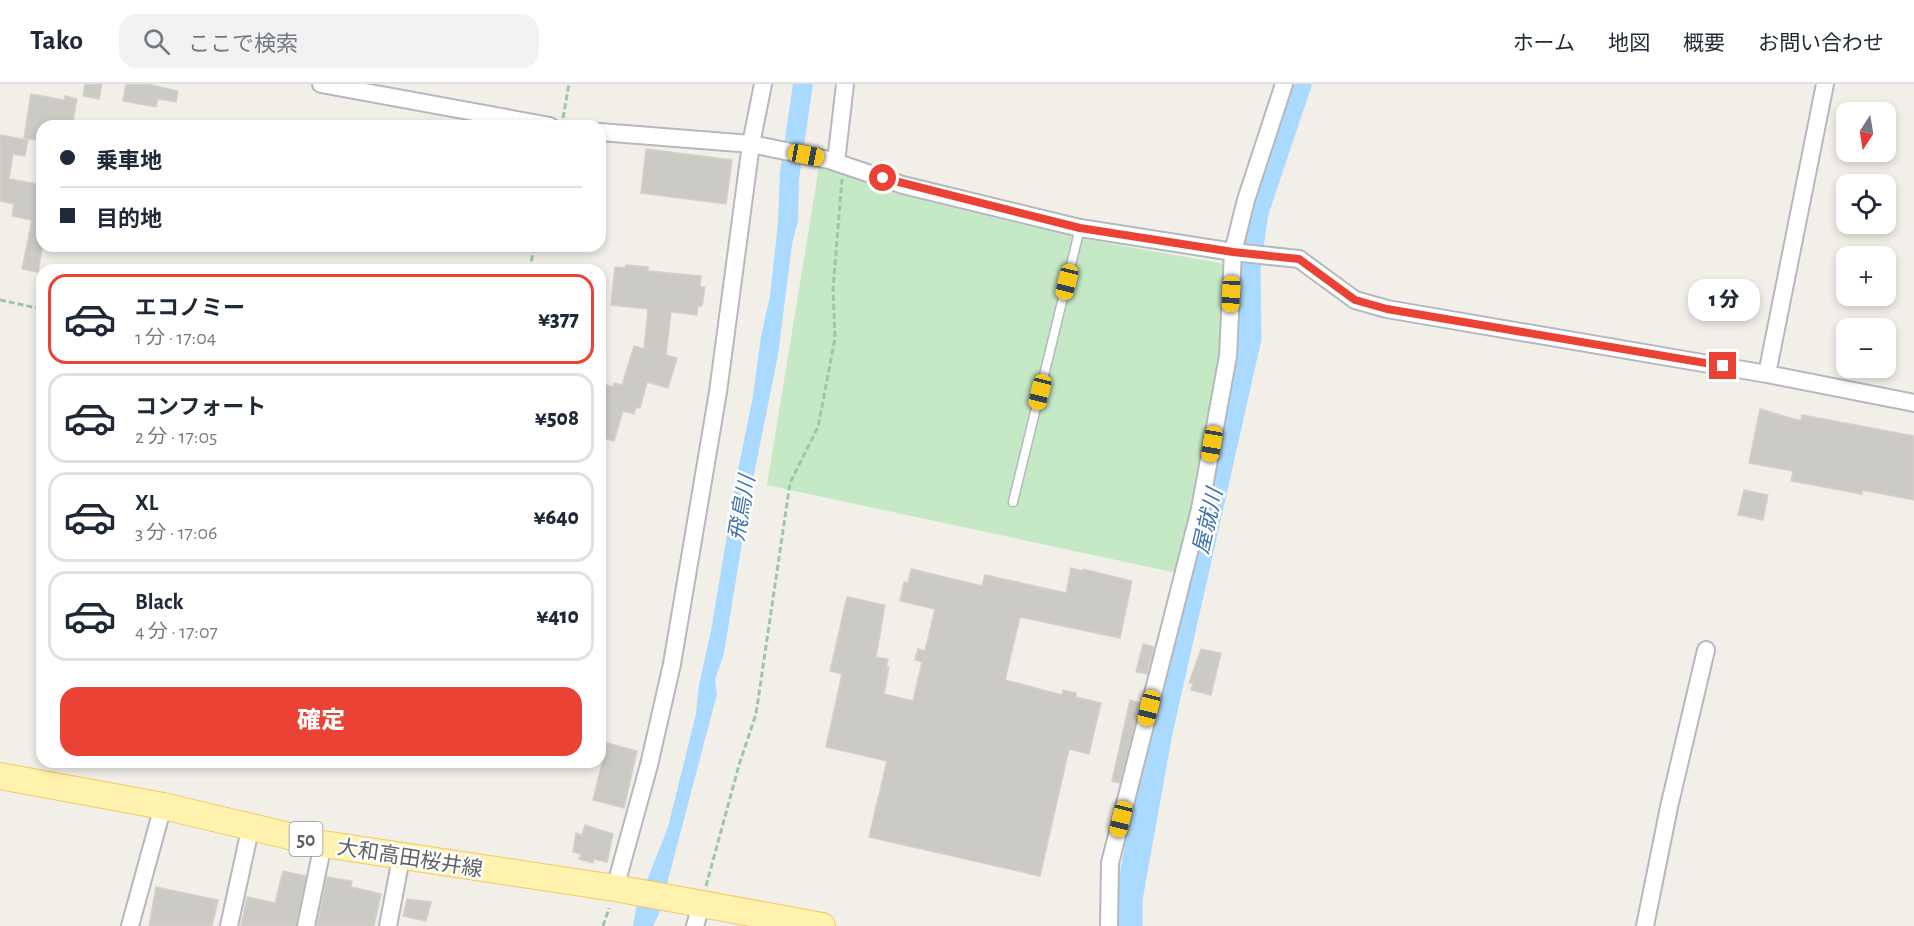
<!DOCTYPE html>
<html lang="ja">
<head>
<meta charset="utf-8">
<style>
	:root { --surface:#fff; --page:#f2f2f3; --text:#1f2937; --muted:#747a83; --line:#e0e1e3; --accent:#ea4335 }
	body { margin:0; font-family:"Alegreya Sans","Noto Sans JP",sans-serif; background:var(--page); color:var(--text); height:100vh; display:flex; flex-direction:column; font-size:22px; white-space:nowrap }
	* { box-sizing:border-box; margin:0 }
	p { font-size:20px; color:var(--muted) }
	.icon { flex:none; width:33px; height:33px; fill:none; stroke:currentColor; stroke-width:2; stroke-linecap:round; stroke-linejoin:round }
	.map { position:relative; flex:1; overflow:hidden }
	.drawer { position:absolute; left:36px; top:180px; width:570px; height:504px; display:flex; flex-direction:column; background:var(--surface); border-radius:18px; box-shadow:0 3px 9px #0003 }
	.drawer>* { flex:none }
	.hud { position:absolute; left:36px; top:36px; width:570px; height:132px; border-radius:18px; box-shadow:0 3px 9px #0003; display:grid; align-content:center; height:132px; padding:0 24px; background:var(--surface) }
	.needle { width:39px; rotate:192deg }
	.fabs { position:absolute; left:1836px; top:18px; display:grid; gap:12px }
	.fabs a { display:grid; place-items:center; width:60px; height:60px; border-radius:12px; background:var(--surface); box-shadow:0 3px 9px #0003; font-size:30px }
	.end { position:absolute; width:27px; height:27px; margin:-14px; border:8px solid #ea4335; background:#fff; box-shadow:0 0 0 3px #fff }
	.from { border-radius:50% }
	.bubble { position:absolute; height:42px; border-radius:18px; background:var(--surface); box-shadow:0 3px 9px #0003; font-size:20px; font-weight:800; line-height:42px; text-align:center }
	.car { position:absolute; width:18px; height:36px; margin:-18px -9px; border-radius:8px; box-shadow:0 0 4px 2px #0007; background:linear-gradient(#f5c518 24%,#345 0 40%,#f5c518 0 76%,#345 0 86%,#f5c518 0) }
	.hud b { display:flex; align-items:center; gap:21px; height:57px; font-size:22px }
	.hud b+b { border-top:2px solid var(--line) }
	.hud i { width:15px; height:15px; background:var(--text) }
	ul { padding:10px 0 0; list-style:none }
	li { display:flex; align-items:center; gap:18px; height:90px; margin:0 12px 9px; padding:0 12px; border:3px solid var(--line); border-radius:18px }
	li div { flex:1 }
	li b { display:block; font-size:22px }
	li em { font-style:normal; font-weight:800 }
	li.current { border-color:var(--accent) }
	li>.icon { width:54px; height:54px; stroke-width:1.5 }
	.primary-button { display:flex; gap:12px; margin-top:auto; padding:12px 24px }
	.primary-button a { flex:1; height:69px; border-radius:18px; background:var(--accent); color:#fff; font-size:24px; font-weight:800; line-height:69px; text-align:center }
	header { display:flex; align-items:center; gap:36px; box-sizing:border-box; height:84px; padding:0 30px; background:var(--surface); border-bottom:2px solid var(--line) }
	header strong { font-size:28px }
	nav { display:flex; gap:33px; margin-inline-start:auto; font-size:21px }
	.search { width:420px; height:54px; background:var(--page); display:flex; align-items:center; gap:15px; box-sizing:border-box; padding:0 21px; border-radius:18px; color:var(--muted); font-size:22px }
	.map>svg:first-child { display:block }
</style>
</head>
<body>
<header>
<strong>Tako</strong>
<div class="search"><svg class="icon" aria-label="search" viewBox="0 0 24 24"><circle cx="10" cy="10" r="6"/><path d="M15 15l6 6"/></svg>ここで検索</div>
<nav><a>ホーム</a><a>地図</a><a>概要</a><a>お問い合わせ</a></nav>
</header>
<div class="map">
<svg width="1914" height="842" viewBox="0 0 1914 842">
	<rect width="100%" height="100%" fill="#f1efe8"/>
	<!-- green -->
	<path fill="#c5e8c5" d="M820,77L889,108L1078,154L1220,179L1228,185L1223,267L1177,489L767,401Z"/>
	<!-- water -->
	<path fill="#aadaff" d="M793,0H813L799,95L798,137L792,160L778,271L750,410L724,569L715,596L717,610L659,830L653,842H633L636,824L668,743L696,630L699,601L711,547L737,391L753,312L761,252L770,212L778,139L780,88Z"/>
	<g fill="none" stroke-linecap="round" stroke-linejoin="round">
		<!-- river -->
		<path stroke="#aadaff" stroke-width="27" d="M1129,842V815L1159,648L1248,254L1247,184L1255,128L1298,0"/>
	</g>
	<!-- building -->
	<path fill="#cccac5" stroke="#d6d1c6" stroke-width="1.5" d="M85,0H102L99,15L83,12Z
		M126,0H147L178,7L176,18L158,15L156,23L123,17Z
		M31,10L64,16L65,12L77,15L72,42H42V57L24,54Z
		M0,51L28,56L25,72L13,70L9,95L42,101V165L38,188L22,185L32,136L12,132L14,120L0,117Z
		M646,65L732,76L726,120L641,109Z
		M626,181L648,183V187L701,192L700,203H705L702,222H698L697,231L671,228L666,271L677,274L668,304L647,298L640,324L636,323L634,330L623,327L614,357L600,353V302L602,303L603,300L613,303L614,299L622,301L634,262L644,265L648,225L611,221L615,183L625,184Z
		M1760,325L1801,337L1802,331L1914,352V416L1862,406V410L1791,397L1793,387L1749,379Z
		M1744,406L1768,411L1763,436L1738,431Z
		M1071,484L1083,487L1084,485L1132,497L1120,554L1020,533L1005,596L1062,611L1063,606L1076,609V613L1101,619L1089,670L1069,665L1040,792L869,753L887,677L826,663L842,590L830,587L847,513L885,521L876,573L888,575L886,583H889L884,610L913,617L922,578L915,576L918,565L925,567L935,525L900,517L904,498L908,499L911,485L982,502L985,491L1066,509Z
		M1143,560L1154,563L1147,590L1136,588Z
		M1201,565L1221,569L1211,611L1191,606L1193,599H1189Z
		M1130,616L1140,619L1120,699L1112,697Z
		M607,659L637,667L624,724L593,716Z
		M585,741L613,750L607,778L594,775L593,779L579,775L581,770L573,768L576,749L582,751Z
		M283,787L306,792L296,842H241L247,813L275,819Z
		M327,793L352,797L351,803L381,810L374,842H317Z
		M156,803L218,816L212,842H149Z
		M407,815L431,818L426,837L403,832Z"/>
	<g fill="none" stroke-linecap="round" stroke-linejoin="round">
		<defs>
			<path id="service" d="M1013,418L1080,144"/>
			<path id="minor" d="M321,0L550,42
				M600,48L751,60L829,76L903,101L1080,144L1233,168L1299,175L1355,216L1387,225L1767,290L1914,319
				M836,78L845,0
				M1767,290L1825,0
				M615,804L649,681L672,580L718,308L751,60L763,0
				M130,842L163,722
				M229,842L251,741
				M306,842L323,760
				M388,842L401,774
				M695,842L701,821
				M1109,842L1110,779L1200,425L1228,272L1233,168L1246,116L1284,0
				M1645,842L1669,723L1706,566"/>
			<path id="primary" d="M0,692L163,722L323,760L615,804L822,842"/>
		</defs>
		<!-- service casing -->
		<use href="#service" stroke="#b5b8bc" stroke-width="11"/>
		<!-- minor casing -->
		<use href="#minor" stroke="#b5b8bc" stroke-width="20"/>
		<!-- primary casing -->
		<use href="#primary" stroke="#f2c960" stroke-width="28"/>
		<!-- path -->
		<path stroke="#9cc7a9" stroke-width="3" stroke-dasharray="6 3" stroke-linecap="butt" d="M563,34L569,0
			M529,186L535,162
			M0,216L42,225
			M706,802L739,681L756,630L790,399L818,343L835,254L833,205L842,95
			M603,842L609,824"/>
		<!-- service -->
		<use href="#service" stroke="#fff" stroke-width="8"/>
		<!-- minor -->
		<use href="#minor" stroke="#fff" stroke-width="16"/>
		<!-- primary -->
		<use href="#primary" stroke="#fff2af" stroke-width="26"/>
	</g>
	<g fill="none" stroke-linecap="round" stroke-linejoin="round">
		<!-- route -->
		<path stroke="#ea4335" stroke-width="8" d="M883,94L1080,144L1233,168L1299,175L1355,216L1387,225L1723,282"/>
	</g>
	<g text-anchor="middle" stroke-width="5" stroke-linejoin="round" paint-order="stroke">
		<!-- shield labels -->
		<rect fill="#fff" stroke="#8f9295" stroke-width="1.5" x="289.5" y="738" width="33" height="34" rx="4.5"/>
		<g font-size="20" font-weight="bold" fill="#5f6368">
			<text x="306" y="762">50</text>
		</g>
		<!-- street labels -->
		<g font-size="21" fill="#5f6368" stroke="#fff">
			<text transform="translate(410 774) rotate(9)" y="7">大和高田桜井線</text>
		</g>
		<!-- water labels -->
		<g font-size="22" font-style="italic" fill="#4174aa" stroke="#fff">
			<text transform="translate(741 424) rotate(-80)" y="8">飛鳥川</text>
			<text transform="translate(1207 437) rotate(-77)" y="8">屋就川</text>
		</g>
	</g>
</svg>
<div class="fabs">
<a><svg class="needle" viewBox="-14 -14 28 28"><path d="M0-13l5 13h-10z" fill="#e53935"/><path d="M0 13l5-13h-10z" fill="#747a83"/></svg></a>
<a><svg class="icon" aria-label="locate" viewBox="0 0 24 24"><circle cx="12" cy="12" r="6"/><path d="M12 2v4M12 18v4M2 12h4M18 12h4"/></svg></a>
<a>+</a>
<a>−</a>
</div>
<i class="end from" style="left:883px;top:94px"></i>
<i class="end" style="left:1723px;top:282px"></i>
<div class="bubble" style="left:1688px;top:195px;width:72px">1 分</div>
<i class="car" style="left:806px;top:71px;rotate:101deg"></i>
<i class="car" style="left:1067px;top:198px;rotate:194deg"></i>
<i class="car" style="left:1231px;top:210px;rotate:183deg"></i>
<i class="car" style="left:1040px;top:308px;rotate:194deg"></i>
<i class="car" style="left:1212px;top:360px;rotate:190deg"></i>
<i class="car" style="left:1149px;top:624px;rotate:194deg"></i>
<i class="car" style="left:1121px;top:735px;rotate:194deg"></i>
<div class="hud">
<b><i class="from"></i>乗車地</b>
<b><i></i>目的地</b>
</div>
<section class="drawer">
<ul>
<li class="current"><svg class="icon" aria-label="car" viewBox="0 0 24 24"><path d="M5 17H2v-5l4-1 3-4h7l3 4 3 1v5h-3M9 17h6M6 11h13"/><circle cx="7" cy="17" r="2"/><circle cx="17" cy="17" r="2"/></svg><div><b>エコノミー</b><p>1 分 · 17:04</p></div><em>¥377</em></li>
<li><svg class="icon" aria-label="car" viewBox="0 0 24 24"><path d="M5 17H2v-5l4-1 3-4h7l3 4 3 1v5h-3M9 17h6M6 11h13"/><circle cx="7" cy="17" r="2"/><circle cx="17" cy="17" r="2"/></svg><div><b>コンフォート</b><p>2 分 · 17:05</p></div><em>¥508</em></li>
<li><svg class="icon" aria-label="car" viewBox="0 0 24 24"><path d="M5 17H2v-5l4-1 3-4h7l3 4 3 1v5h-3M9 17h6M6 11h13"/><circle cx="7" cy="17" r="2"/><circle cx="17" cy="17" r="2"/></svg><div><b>XL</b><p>3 分 · 17:06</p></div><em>¥640</em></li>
<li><svg class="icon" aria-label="car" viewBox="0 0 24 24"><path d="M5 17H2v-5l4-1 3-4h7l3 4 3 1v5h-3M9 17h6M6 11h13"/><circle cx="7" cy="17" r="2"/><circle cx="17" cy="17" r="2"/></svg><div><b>Black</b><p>4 分 · 17:07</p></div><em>¥410</em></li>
</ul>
<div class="primary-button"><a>確定</a></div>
</section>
</div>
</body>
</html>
